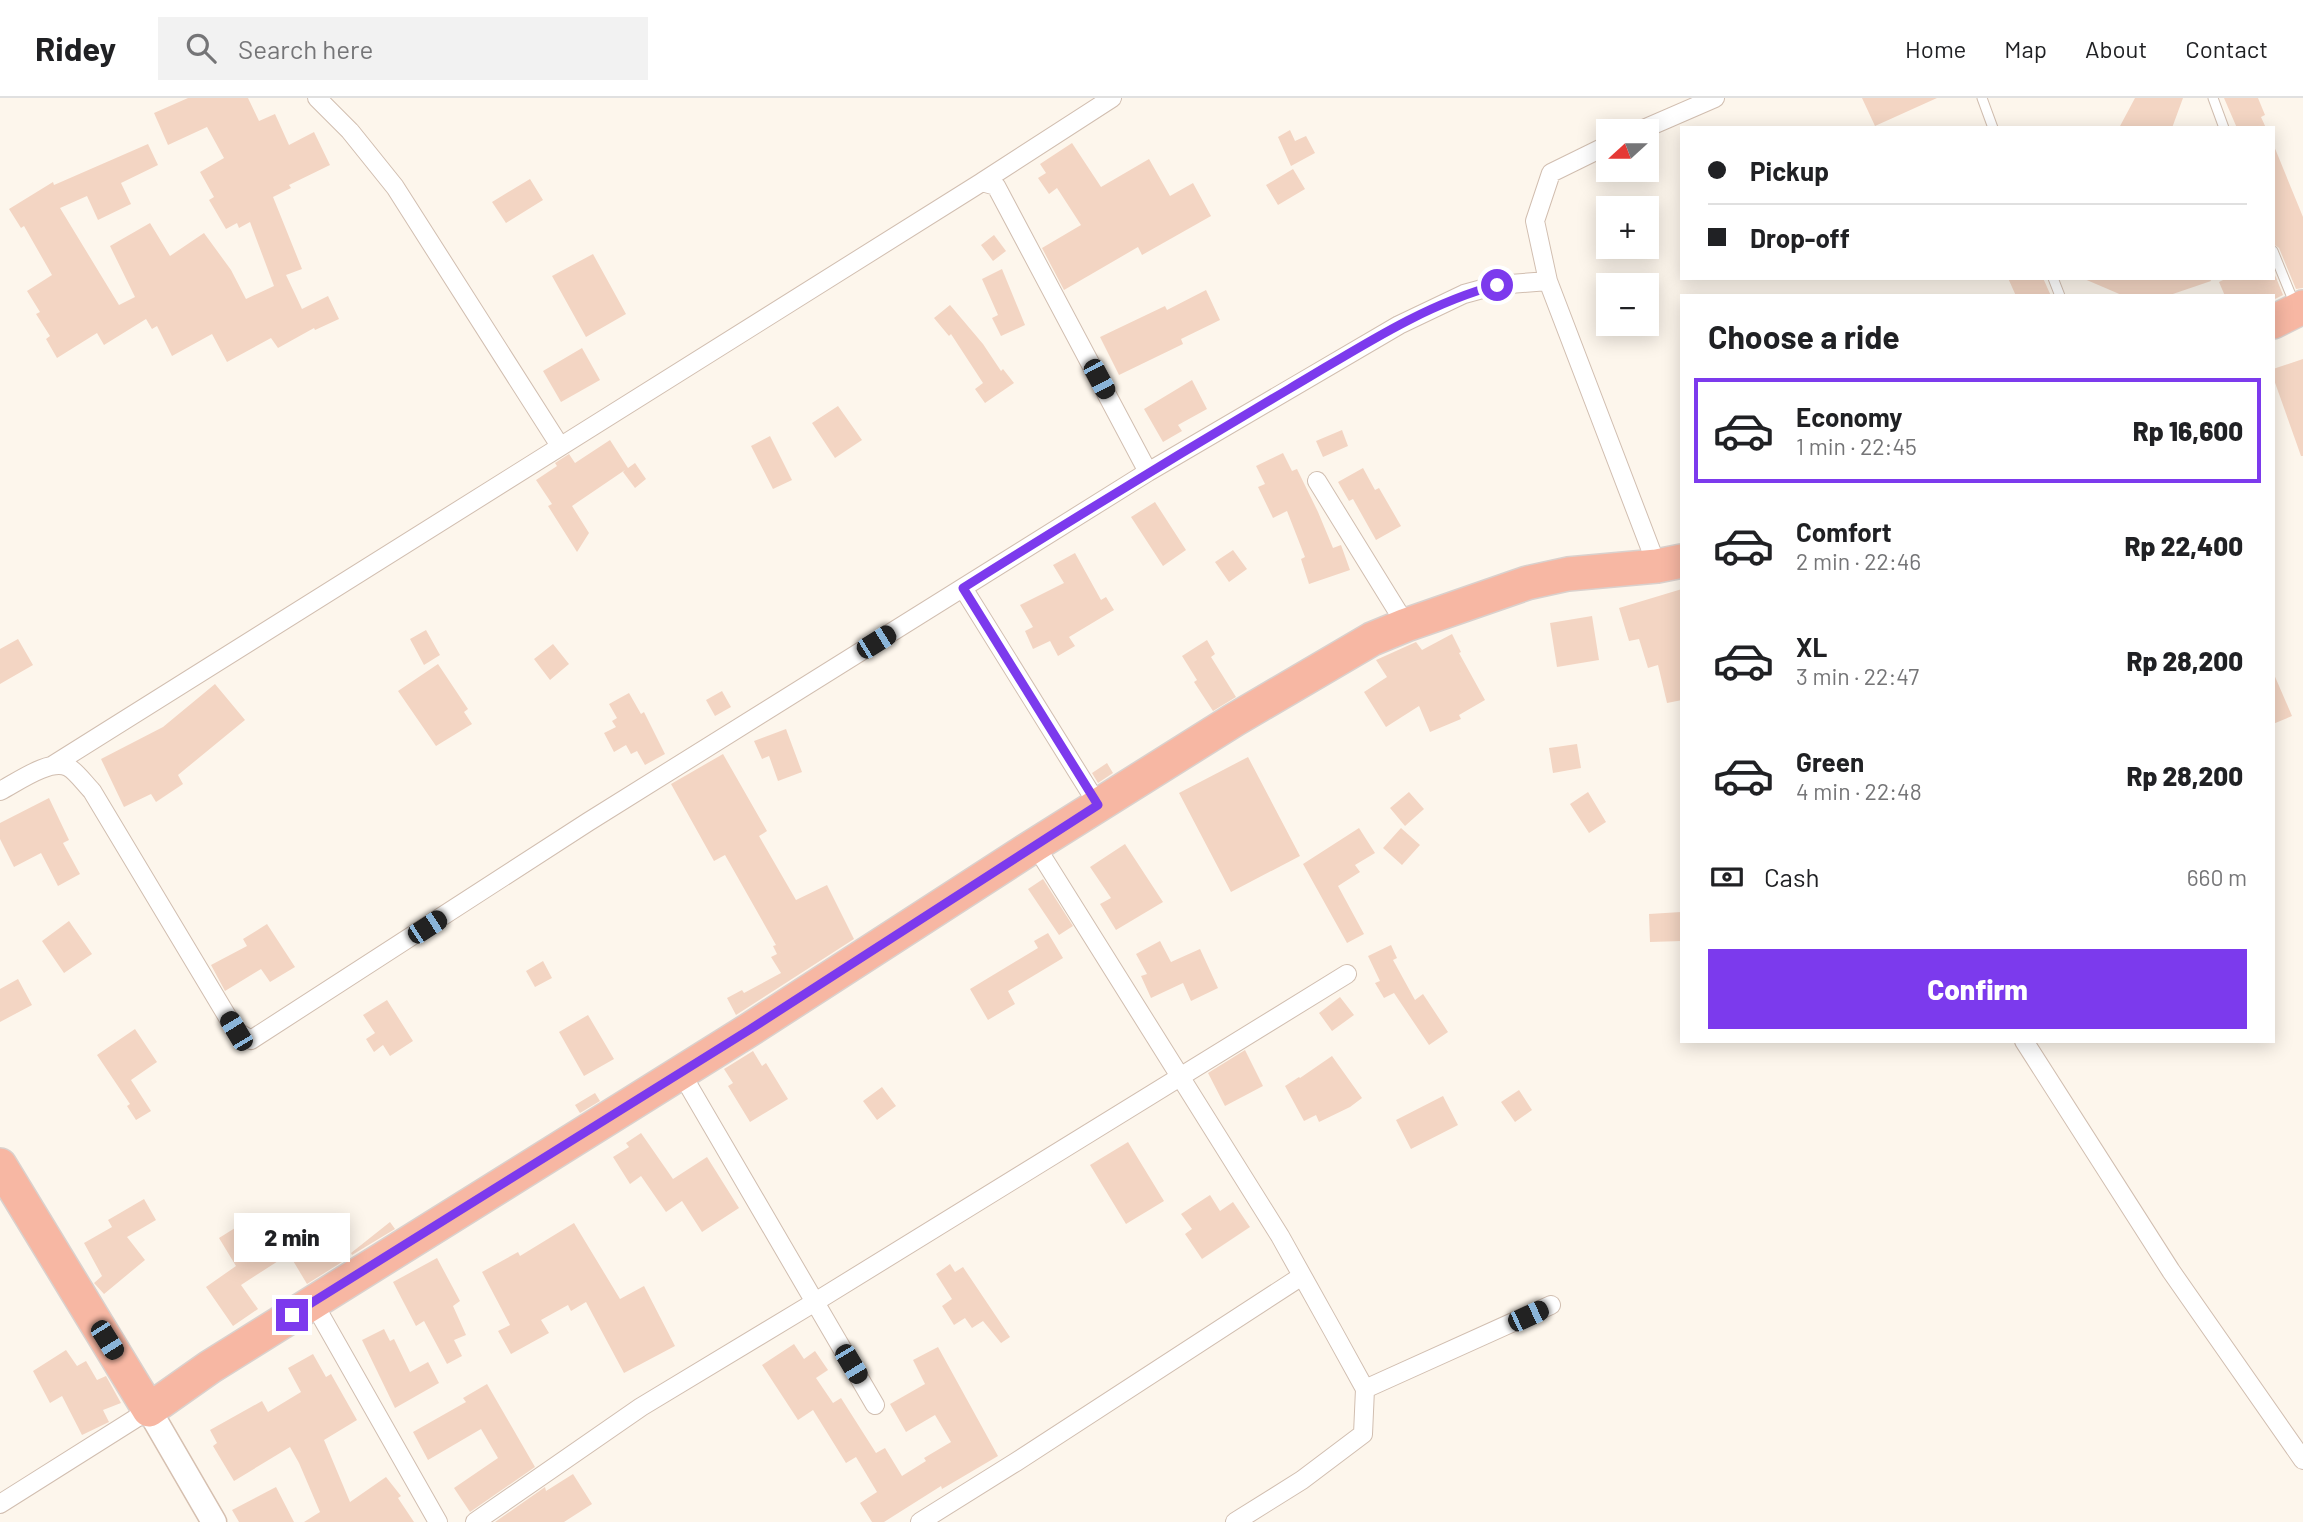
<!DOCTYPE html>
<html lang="en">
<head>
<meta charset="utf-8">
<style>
	:root { --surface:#fff; --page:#f2f2f2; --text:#202124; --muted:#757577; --line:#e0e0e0; --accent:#7c3aed }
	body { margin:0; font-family:Barlow,sans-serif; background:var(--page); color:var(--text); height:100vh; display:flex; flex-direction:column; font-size:26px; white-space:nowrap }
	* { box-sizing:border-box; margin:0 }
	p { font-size:23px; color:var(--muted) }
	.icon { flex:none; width:38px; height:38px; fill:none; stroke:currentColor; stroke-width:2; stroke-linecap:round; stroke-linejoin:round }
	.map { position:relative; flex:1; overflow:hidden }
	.panel { position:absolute; left:1680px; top:196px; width:595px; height:749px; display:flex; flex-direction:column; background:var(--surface); border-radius:0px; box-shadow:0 4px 18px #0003 }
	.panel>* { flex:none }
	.hud { position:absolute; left:1680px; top:28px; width:595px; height:154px; border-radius:0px; box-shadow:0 4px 18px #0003; display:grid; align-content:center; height:154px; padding:0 28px; background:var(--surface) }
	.needle { width:46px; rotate:249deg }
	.tools { position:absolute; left:1596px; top:21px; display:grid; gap:14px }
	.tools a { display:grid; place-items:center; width:63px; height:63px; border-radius:0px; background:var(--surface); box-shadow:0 4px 18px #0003; font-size:35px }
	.end { position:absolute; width:32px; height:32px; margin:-16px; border:9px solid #7c3aed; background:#fff; box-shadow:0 0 0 4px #fff }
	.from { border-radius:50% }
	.bubble { position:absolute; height:49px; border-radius:0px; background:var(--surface); box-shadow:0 4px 18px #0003; font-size:23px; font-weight:800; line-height:49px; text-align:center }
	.car { position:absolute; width:21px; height:42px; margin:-21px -10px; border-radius:9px; box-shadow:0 0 5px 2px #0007; background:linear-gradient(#222 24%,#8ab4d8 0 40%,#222 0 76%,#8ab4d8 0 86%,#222 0) }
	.hud b { display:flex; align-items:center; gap:24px; height:66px; font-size:26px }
	.hud b+b { border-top:2px solid var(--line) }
	.hud i { width:18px; height:18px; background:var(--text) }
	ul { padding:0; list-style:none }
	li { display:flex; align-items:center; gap:21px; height:105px; margin:0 14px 10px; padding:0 14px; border:4px solid transparent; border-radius:0px }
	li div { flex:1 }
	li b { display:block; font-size:26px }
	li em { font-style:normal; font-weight:800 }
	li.current { border-color:var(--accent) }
	li>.icon { width:63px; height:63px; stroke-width:1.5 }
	h2 { padding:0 28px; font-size:32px; line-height:84px }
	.pay { display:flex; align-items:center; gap:18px; height:77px; padding:0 28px; font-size:26px }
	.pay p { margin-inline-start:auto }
	.cta { display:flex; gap:14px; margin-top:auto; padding:14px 28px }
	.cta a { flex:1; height:80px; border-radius:0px; background:var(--accent); color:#fff; font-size:28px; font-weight:800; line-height:80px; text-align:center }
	header { display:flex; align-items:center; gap:42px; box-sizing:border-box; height:98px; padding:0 35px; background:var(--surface); border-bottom:2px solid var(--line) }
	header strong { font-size:33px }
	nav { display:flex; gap:38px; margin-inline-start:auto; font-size:24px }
	.search { width:490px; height:63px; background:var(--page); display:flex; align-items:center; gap:18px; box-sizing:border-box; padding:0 24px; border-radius:0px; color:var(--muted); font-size:26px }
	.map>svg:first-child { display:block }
</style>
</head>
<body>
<header>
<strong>Ridey</strong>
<div class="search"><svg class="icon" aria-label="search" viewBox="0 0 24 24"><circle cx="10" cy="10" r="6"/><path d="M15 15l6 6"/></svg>Search here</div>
<nav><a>Home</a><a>Map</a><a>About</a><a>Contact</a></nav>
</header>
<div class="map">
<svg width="2303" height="1424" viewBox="0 0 2303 1424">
	<rect width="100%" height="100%" fill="#fdf6ec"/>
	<!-- building -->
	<path fill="#f3d5c3" d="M188,0H248L259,23L275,16L289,47L314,34L330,67L289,87L291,90L273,99L302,171L286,177L302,211L328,198L339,221L315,232L314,230L278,250L271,240L227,264L212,236L172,258L157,228L152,231L146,221L104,247L97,235L57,260L46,241L50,238L36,216L40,214L27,193L52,177L24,128L21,130L9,111L53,84L54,87L148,46L158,67L121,85L131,106L98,122L87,98L60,110L119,207L135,199L110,148L150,125L170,158L204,135L231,172L246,201L274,188L250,124L239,130L237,125L226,131L209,102L214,99L200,74L224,60L207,29L168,47L154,15Z
		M1862,0H1937L1875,28Z
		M2135,0H2183L2172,30H2119Z
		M2224,0H2258L2265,17L2261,19L2266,30H2237Z
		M1290,32L1295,43L1306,38L1315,55L1291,68L1278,39Z
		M1072,45L1101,89L1149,61L1170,98L1193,85L1211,118L1142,157L1138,149L1064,192L1042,150L1081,127L1057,90L1049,96L1038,80L1046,75L1040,66Z
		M2274,48L2303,119V190L2296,191L2279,150L2273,146Z
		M1293,71L1305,91L1278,107L1266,87Z
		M530,81L543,102L506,125L492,104Z
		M994,137L1006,153L993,163L981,147Z
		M593,156L626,216L586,239L552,178Z
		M1002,171L1025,227L1001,238L992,220L998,217L982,181Z
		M2273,172L2283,197L2273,202V198H2225L2219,184L2227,180H2273Z
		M2008,180H2043L2051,198H2016Z
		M2082,180H2210L2211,183L2167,198H2124Z
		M1206,192L1220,222L1181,241L1183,246L1119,277L1100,239L1165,208L1167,212Z
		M950,207L983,246L1001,273L1003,271L1014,285L985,305L975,291L983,285L951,236L949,238L934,220Z
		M582,250L600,282L561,304L543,273Z
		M2303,261V358H2301L2273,279V271Z
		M1192,282L1207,311L1178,327L1182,333L1163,344L1144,311Z
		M838,308L862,342L835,360L812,325Z
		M1342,332L1348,348L1323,359L1316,343Z
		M770,338L792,382L773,391L751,348Z
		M610,342L628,370L635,365L646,381L635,390L623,374L625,372L572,408L589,435L577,454L548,408L552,406L536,382L557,368L555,365L569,356L575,365Z
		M1283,355L1292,373L1297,371L1318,414L1333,450L1341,447L1350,472L1309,486L1301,461L1305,459L1287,413L1273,420L1258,389L1265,386L1256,368Z
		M1363,370L1375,392L1379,390L1401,428L1376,442L1353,401L1349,403L1338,384Z
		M1155,404L1186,452L1163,468L1131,419Z
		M1233,452L1247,471L1229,484L1215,464Z
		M1075,455L1101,502L1106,499L1114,512L1069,539L1075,548L1058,558L1050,543L1033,551L1025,533L1033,529L1020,507L1064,485L1053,467Z
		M1682,491V602L1667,605L1658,567L1648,570L1639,541L1629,543L1619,510Z
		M1592,518L1599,562L1557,569L1550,525Z
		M426,532L440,557L424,567L410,541Z
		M1452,536L1461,554L1459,555L1485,602L1459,617L1461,621L1430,634L1419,608L1386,629L1364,594L1387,579L1376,562L1416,544L1422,552Z
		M18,541L33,567L0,586V551Z
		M1207,542L1215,556L1211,559L1236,599L1213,613L1194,584L1197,582L1182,558Z
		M553,546L569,566L550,582L534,561Z
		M438,566L468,611L464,614L472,626L436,648L398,593Z
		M2273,574L2292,618L2273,626Z
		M215,586L245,622L178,677L183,686L156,704L151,696L124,709L101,661L163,629Z
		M722,593L731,609L715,618L706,602Z
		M629,595L641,616L644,614L665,656L645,667L637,653L631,656L626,647L614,654L604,635L616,629L612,623L617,620L609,606Z
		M786,631L802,674L778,683L769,658L762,661L754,643Z
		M1577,646L1581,670L1553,675L1549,650Z
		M723,656L767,733L759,738L796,802L827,787L854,841L736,917L727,900L742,892L744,895L781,875L771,859L777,856L773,848L776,847L725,757L714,763L671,686Z
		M1248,659L1300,758L1231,794L1179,695Z
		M1107,665L1113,675L1098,685L1092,675Z
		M1409,694L1424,711L1405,728L1390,710Z
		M1588,694L1606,724L1589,735L1570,706Z
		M49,700L69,742L63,745L80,776L58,788L41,755L14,769L0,741V725Z
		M1359,730L1375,755L1355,767L1360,774L1338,788L1364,836L1347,845L1303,766Z
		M1401,730L1420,747L1402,767L1383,750Z
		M1125,746L1163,804L1116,832L1100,806L1111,800L1090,769Z
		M1043,781L1073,828L1059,837L1028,791Z
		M1681,814L1682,843L1650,844L1649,816Z
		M69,823L92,856L64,875L42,843Z
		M267,826L295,869L270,884L261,871L225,893L211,867L247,848L243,841Z
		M1048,835L1063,860L1008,893L1015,906L988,922L970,891L1038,850L1034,843Z
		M1160,843L1171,864L1200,851L1218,890L1191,903L1183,885L1151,900L1141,878L1147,876L1136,856Z
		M1391,847L1397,860L1393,862L1415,902L1423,896L1448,934L1429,947L1394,895L1384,900L1375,885L1380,883L1368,858Z
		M543,863L552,880L535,889L526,873Z
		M18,881L32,907L0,924V891Z
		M1340,899L1354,917L1332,933L1319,915Z
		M387,902L413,943L390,958L383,947L374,954L366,941L375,935L363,917Z
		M588,917L614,961L584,978L559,934Z
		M135,931L157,964L131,982L151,1013L136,1022L127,1008L130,1006L97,957Z
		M1245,952L1263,988L1225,1008L1208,975Z
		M753,953L762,968L766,965L788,1001L750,1024L728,988L733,985L724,971Z
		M1332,958L1362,1000L1350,1009L1319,1024L1316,1017L1304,1023L1285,988L1299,979L1300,980Z
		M882,989L896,1008L877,1022L863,1003Z
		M1519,992L1532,1012L1515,1024L1501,1004Z
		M595,995L600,1003L580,1015L575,1007Z
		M1443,998L1458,1027L1411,1051L1396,1022Z
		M641,1035L673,1081L707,1059L739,1110L702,1134L682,1103L666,1114L641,1078L630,1086L613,1059L629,1049L626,1045Z
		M1128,1044L1164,1103L1126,1126L1090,1067Z
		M1210,1097L1220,1113L1233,1104L1250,1129L1202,1161L1185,1136L1192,1131L1181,1116Z
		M144,1101L156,1122L127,1139L145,1162L104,1196L94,1185L102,1178L84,1145L112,1129L108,1122Z
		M269,1123L277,1136L301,1124L320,1162L341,1146L350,1159L307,1186L289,1156L241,1187L258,1211L233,1228L206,1189L236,1168L219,1140L243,1125L250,1135Z
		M390,1124L395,1131L352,1157L351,1155Z
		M574,1125L620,1201L644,1188L675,1248L624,1275L586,1204L571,1213L568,1207L541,1222L549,1235L511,1256L498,1233L510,1227L482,1174L518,1154L520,1158Z
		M437,1160L460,1203L453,1208L466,1237L454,1242L462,1258L447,1266L424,1223L416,1228L393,1184Z
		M950,1166L955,1174L963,1169L1010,1239L1001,1245L983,1223L972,1230L965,1220L954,1227L942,1208L952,1201L936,1176Z
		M384,1231L390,1243L394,1241L410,1274L428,1264L439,1285L395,1310L362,1242Z
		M794,1246L804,1261L815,1253L828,1272L816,1280L833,1305L841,1300L876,1355L885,1350L902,1378L926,1363L924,1360L951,1344L935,1317L906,1334L890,1306L925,1286L913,1262L938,1249L998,1358L942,1391L941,1388L884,1424H872L860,1405L877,1394L856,1359L846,1365L813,1312L798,1322L762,1267Z
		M66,1252L77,1268L86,1263L97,1282L106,1278L121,1305L103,1312L109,1324L82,1337L62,1298L50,1305L33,1273Z
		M313,1256L326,1279L331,1276L357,1322L324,1342L350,1404L386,1379L401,1398L398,1400L414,1424H304L320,1414L299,1365L290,1349L234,1383L213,1348L217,1345L210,1332L262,1303L268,1314L301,1294L288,1270Z
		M487,1286L535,1369L470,1414L454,1390L498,1360L481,1331L428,1362L413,1334L466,1304L463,1300Z
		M573,1376L592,1406L564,1424H495L545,1389L546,1393Z
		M276,1389L294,1424H239L232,1412Z"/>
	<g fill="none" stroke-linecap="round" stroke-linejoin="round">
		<defs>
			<path id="lane" d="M1982,0L1993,30
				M2213,0L2224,30
				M2273,153L2295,207
				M2053,180L2060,198"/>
			<path id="street" d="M317,0L350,33L395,89L560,348
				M1639,33L1715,0
				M1608,47L1551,75L1535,123L1548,183L1657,468
				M982,84L1112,0
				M1317,383L1406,527
				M963,490L1098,707
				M53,667L982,84L996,88L1148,374
				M0,693C16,685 50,660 68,669C76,673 85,686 92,693L236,933L251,942L588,724L1148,374L1399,227L1464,196L1497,187L1548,183
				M1035,747L1280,1138L1333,1233L1365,1291L1363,1336L1302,1382L1235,1424
				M2024,943L2171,1173L2303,1362
				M680,973L875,1307
				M313,1204L438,1424
				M1365,1291L1551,1207
				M0,1406L149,1312
				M475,1424L641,1309L815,1204L1347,876
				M920,1424L1016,1364L1302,1178"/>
			<path id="secondary" d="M149,1312L214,1424"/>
			<path id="highway" d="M2273,224L2303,209
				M0,1067L149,1312L210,1269L749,932L1035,747L1234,622L1372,541L1406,527L1527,485L1568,476L1657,468L1682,463"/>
		</defs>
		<!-- lane casing -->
		<use href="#lane" stroke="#d1beb0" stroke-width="11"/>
		<!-- street casing -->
		<use href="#street" stroke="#d1beb0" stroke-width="20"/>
		<!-- secondary casing -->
		<use href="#secondary" stroke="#d6c0b0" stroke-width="27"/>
		<!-- highway casing -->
		<use href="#highway" stroke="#dad1cd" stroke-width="36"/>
		<!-- lane -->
		<use href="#lane" stroke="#fff" stroke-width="9"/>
		<!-- street -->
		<use href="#street" stroke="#fff" stroke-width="18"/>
		<!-- secondary -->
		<use href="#secondary" stroke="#fff" stroke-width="24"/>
		<!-- highway -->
		<use href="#highway" stroke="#f7b7a3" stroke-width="33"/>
	</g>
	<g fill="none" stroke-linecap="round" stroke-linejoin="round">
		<!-- route -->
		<path stroke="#7c3aed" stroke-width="9" d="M292,1217L749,932L1098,707L963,490C1071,422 1179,356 1289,291C1356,252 1422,207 1497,187"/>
	</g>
</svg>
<div class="tools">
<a><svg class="needle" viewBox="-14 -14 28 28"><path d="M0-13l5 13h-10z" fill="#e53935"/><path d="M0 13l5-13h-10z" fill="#757577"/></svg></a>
<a>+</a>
<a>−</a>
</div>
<i class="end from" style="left:1497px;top:187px"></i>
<i class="end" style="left:292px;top:1217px"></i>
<div class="bubble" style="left:234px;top:1115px;width:116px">2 min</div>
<i class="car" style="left:1099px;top:281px;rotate:152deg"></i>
<i class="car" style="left:876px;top:544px;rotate:58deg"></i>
<i class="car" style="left:427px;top:829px;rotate:57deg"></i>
<i class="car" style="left:236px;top:933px;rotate:329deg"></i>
<i class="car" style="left:1528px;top:1218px;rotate:65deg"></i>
<i class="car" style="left:107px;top:1242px;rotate:148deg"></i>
<i class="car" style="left:851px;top:1266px;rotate:149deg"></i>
<div class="hud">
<b><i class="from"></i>Pickup</b>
<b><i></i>Drop-off</b>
</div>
<section class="panel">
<h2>Choose a ride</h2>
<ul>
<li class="current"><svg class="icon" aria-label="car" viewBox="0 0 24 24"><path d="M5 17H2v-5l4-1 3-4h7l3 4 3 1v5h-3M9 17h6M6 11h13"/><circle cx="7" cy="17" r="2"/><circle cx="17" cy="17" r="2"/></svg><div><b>Economy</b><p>1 min · 22:45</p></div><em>Rp 16,600</em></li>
<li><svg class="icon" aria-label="car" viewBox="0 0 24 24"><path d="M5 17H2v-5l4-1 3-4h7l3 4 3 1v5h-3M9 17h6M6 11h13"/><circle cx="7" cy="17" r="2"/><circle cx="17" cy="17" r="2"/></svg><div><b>Comfort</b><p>2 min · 22:46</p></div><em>Rp 22,400</em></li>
<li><svg class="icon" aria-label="car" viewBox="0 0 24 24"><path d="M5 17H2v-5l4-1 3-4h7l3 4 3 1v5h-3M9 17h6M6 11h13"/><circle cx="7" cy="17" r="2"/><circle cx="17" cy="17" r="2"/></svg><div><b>XL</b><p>3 min · 22:47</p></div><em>Rp 28,200</em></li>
<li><svg class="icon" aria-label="car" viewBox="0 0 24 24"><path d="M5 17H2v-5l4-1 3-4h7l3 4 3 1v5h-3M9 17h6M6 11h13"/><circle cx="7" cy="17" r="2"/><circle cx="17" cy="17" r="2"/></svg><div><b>Green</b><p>4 min · 22:48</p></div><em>Rp 28,200</em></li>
</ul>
<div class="pay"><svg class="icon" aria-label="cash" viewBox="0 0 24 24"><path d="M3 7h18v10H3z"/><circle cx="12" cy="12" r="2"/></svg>Cash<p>660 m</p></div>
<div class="cta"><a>Confirm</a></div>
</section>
</div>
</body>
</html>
